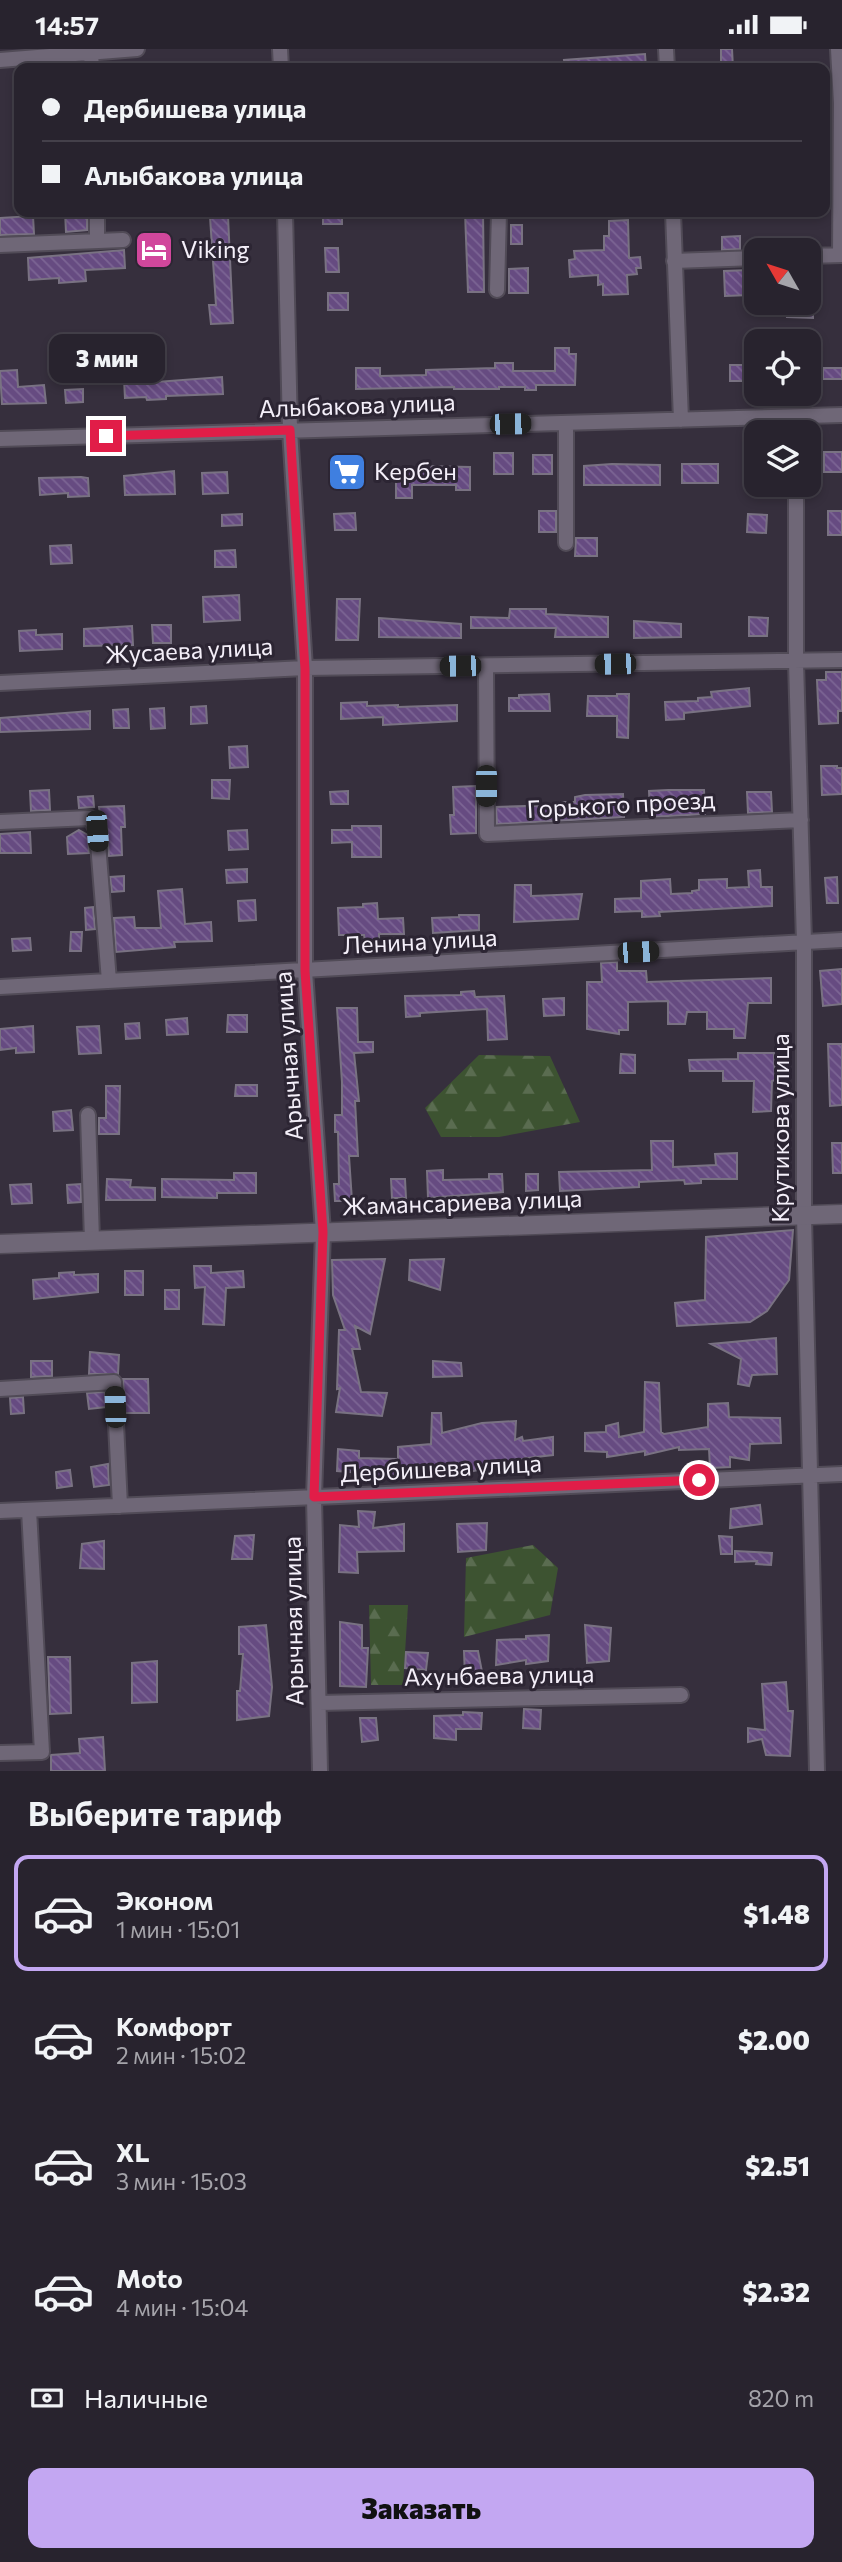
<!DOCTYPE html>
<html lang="ru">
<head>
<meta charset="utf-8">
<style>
	:root { --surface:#28232e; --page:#302b36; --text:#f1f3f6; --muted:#a5a4aa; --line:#44404a; --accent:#c3a7f2 }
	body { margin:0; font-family:Commissioner,sans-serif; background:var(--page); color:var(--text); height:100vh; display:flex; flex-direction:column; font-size:26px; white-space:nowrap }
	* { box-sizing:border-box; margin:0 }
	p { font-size:23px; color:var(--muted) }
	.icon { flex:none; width:38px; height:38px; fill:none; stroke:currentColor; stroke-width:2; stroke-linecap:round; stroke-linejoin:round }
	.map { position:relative; height:1722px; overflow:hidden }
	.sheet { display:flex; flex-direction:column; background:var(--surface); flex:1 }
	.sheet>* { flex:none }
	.banner { position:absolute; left:14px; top:14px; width:816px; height:154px; border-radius:14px; box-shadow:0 4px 10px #0003,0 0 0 2px var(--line); display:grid; align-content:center; height:154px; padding:0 28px; background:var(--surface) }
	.needle { width:46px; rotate:309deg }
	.buttons { position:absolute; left:744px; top:189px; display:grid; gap:14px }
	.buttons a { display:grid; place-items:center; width:77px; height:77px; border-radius:14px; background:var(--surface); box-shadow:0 4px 10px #0003,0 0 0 2px var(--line); font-size:35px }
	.end { position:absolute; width:32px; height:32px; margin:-16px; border:9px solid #e11d48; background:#fff; box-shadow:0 0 0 4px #fff }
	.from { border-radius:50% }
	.bubble { position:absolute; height:49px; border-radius:14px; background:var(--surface); box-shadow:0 4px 10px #0003,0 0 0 2px var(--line); font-size:23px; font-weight:800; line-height:49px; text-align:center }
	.car { position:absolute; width:21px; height:42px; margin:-21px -10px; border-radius:9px; box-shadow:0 0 5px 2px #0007; background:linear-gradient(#222 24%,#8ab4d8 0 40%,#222 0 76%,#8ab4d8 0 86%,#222 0) }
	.banner b { display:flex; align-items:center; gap:24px; height:66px; font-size:26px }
	.banner b+b { border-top:2px solid var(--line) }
	.banner i { width:18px; height:18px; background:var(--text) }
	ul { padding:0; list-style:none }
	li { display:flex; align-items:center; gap:21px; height:116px; margin:0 14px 10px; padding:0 14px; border:4px solid transparent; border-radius:14px }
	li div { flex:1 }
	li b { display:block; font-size:26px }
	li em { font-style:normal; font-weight:800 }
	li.current { border-color:var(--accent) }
	li>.icon { width:63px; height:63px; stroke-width:1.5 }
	h2 { padding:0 28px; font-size:32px; line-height:84px }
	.pay { display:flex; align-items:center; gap:18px; height:77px; padding:0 28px; font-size:26px }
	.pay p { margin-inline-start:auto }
	.cta { display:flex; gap:14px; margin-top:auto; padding:14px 28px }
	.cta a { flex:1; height:80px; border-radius:14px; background:var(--accent); color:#111; font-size:28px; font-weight:800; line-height:80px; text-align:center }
	.status { display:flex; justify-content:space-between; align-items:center; height:49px; padding:0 35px; background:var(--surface); direction:ltr }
	.status svg { height:19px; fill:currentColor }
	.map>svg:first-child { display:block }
</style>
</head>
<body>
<div class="status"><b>14:57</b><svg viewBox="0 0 49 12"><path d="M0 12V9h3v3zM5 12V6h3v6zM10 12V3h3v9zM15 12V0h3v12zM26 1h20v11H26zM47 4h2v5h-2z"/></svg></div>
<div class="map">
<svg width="842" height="1722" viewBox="0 0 842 1722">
	<defs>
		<pattern id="forest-firs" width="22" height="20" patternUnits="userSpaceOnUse" patternTransform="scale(1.75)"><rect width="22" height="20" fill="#3d5331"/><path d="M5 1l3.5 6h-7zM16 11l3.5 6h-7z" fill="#5a6c50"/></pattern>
		<pattern id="building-back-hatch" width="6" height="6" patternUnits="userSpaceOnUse" patternTransform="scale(1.75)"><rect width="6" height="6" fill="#664b81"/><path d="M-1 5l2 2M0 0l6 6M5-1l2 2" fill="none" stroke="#7c6594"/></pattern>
	</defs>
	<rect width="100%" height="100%" fill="#362f3d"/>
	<!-- forest -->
	<path fill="url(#forest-firs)" d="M479,1006L550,1007L580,1073L499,1088H441L425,1059Z
		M533,1496L558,1519L550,1566L464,1588L466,1509Z
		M369,1556H408L403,1636H371Z"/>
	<!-- building -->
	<path fill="url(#building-back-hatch)" stroke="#797282" stroke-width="2" d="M721,0H732L733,19H721Z
		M645,5L646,19H565L564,11Z
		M65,163H87V181L66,183Z
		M323,163H342V175H323Z
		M465,163H483L484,243H468Z
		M33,167L34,185L0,186V169Z
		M228,167L233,274L211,275L209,256H216L210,168Z
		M628,171L629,209L640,208L641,219H636L637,225L627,226L628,245L603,246V235L598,236V226L570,228L569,211L575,210L574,202L604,201V187H609V172Z
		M511,176H522V195H511Z
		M740,187V200L722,201V188Z
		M325,199H338L339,223H326Z
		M124,201L125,219L85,221L86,232L59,234V229L29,231L28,209Z
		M528,219V244H509V220Z
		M750,221V246L725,247L724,222Z
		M328,244H348V261H328Z
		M788,254H813V269L787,268Z
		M555,299H569V305H576L575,336H536V341H525V338H499V340H454V338L356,340V319H380V327L426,326V321L495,319V314H513V322H555Z
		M730,316H755V332H730Z
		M823,319H842V330H823Z
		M17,321L18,338L44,336L46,354L2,355L0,322Z
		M222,328L223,345L166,347V350L147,351L146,348L125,349L124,330L142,329L143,334Z
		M83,340V353L66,354L65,341Z
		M824,403H842V423H824Z
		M494,404H513V425H494Z
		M533,406H552V425H533Z
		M612,415L660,416V436H584V417Z
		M682,415H718V434H682Z
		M355,417L356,433H335L334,418Z
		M423,417L470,418V441H456V436H412V449H396V419L423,420Z
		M174,422L175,445L125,446L124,427Z
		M227,423L228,444L203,445L202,424Z
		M81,428L88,429L89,447L68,448V444L40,446L39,429Z
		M539,462H556V483H539Z
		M828,462H842V486H828Z
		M355,464L356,481H335L334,465Z
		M242,465V476L222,477V466Z
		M748,465L767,466L766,484L747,483Z
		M576,489H597V507H575Z
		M71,496L72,514L51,515L50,497Z
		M235,501L236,518H215V502Z
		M239,546L240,571L204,573L203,548Z
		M337,550H360L358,591H336Z
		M510,560H546V565L608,568V588H555L556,579H471V568L509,569Z
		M749,568L768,569L767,587H749Z
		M379,569L461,575V589L379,588Z
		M634,572L681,575V588L634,589Z
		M152,576H171V594H153Z
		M132,577L133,596L84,597V580Z
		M36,581V586L62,585V600L20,602L19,582Z
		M826,623H842V662H838V674L819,675L817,631H826Z
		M749,639L750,657L684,664V670L666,671L665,653L698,652V649L712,648L711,643Z
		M549,645L550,662H509V649H519V646Z
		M617,645H629L628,689L617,688V667H587L588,647H617Z
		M367,653V657L398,656V658L457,656V672L383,676V668L341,670V654Z
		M206,657L207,674L191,675V658Z
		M164,659L165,679L151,680L150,660Z
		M128,660L129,679H114L113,661Z
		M90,662V680L0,683V669Z
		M247,697L248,718L230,719L229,698Z
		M821,717H837V719H842V745L822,746Z
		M212,731H230L229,750L212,749Z
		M476,737V784L451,785L450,766H454L453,738Z
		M49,741L50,761L31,762L30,742Z
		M668,741H704L705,765L650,768L649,742Z
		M348,742V755H331L330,743Z
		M747,743H771L772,763L748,764Z
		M623,745L624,768L497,775L496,758L560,756V753H575V748L585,746Z
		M93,747L94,758L79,759L78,748Z
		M124,757L125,778H121L122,806L109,807L107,781L100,767L99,758Z
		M352,777H381V808H352V793L332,794V781H352Z
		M79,781L88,786L89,804L68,805L67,788Z
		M247,781L248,800L229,801L228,782Z
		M30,783L31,804H0V785Z
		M247,820V833L227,834L226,821Z
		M760,821L761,838H772V857L659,863L660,867L642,868V862L615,863V850L641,849V832L670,830L671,845L692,844V842L699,841V831L727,830V839L749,838L748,822Z
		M124,827V842L112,843L110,828Z
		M837,828L838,854H827L825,829Z
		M515,836H531V847L582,845L578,870L514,873Z
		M182,840L185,875L211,873L212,892L174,893L175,898L116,903L114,869L134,868L135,879H161L158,842Z
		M255,851L256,871L239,872L238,852Z
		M377,854L378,870L403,869L404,885H379V891L365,892L364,886H339L338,859L363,858V855Z
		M93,858L95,880L86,881L85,859Z
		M459,866H479V881L433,884L432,869L459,868Z
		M71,883H82L81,902H70Z
		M30,889L31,901L13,902L12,890Z
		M617,913V922H646L647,933L771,929V954H748L745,989H734V980H707V963H687L685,975H668V952L628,953V981H619V985L587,980V933H602L601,914Z
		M842,920V955L823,957L820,922Z
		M474,942L475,948L504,947L507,990L488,991L487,960L420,964V967L406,968L405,947L461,946V943Z
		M564,949V966L544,967L543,950Z
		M337,959H357L358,993H373V1003L354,1004L359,1052H355L358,1107H349L352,1152H335L334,1135H339L338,1083H335V1066H342V1033Z
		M228,966H247V983H227Z
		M187,969L188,985L167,986L166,971Z
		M139,974L140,989L126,990L125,975Z
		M33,977L34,1003L16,1004V999L0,1001V980Z
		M99,977L101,1004L79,1005L77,978Z
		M828,995H842V1056L830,1057Z
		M738,1004H774L775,1031L772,1032L771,1062L753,1063L754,1032H723V1022H690L689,1011L738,1010Z
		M621,1005L635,1006V1024H620Z
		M236,1036H257V1047H235Z
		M106,1037H120L119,1085H99V1069H106Z
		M71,1061L73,1081L54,1082L53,1063Z
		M651,1092H673V1118L716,1116L715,1105L737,1104V1130H701V1134L685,1135L684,1131L639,1133V1138L560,1142L559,1123L652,1121Z
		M832,1094H842V1124H833Z
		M443,1121V1131L489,1130V1125H502L503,1143L428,1149L427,1122Z
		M234,1124H256V1144H217V1149L162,1148V1130L234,1131Z
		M526,1125H538V1141L526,1142Z
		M107,1130L131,1131L130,1138L155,1139V1151H106Z
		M391,1130H405L406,1149H392Z
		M31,1135L32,1154L12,1155L10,1136Z
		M81,1135V1153L68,1154L67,1136Z
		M793,1181L789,1231L767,1262L750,1273L677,1277L675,1254L705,1251L706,1188Z
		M385,1210L370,1285L355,1277L360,1300H352L361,1343L387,1344L382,1367L336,1363L340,1339L337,1340L339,1281H345L333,1246L332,1211Z
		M444,1210L440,1241L409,1231L410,1211Z
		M194,1217H211V1224L243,1222L244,1238L226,1239L224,1276L203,1275L205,1238L195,1239Z
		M125,1222H143V1246H125Z
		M74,1223V1226L98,1225V1243L34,1250L33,1231L59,1229V1224Z
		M165,1241H179V1260H165Z
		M776,1289L777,1325L752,1326L749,1337L738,1335L741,1310L711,1295Z
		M90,1303L119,1306L118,1325H89Z
		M31,1312H52V1327L31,1328Z
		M433,1312L461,1314L462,1327L433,1328Z
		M123,1330H148L149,1364H125Z
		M645,1333L659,1334L661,1383L664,1385L708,1378V1355L728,1354L729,1368L780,1369L781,1394L750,1395L749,1411L730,1408V1418L710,1419L709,1400L679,1401V1398L645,1406V1402L607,1408V1403L585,1402V1384L606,1383V1377L618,1374L619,1388L644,1383Z
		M105,1343L106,1358L89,1360L87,1344Z
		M23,1348L24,1364L11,1365L10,1349Z
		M432,1364H441L442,1384L482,1374L516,1372L515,1391L522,1388L523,1392L553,1388V1406L527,1409L453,1427V1417H418V1419H396L394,1429L375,1428V1425L337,1422L338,1400L359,1402V1409L398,1410V1398L431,1395Z
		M108,1415L109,1436L94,1438L91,1418Z
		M70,1421L72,1437L57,1439L56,1423Z
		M760,1456L762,1475L730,1479L731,1460Z
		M358,1462L375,1463L373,1479L404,1475V1502L357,1503L358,1524L339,1523L340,1476L359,1478Z
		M487,1474L486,1501L458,1503L457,1475Z
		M254,1486L252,1510H232L235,1487Z
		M719,1487L732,1488V1505H721Z
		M104,1492V1520L80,1519L82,1495Z
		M735,1502L772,1504L771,1516L756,1515L757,1512L735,1513Z
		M340,1573L362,1576V1599H368L366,1638L340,1637Z
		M266,1576L272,1638L269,1667L237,1671V1642H240L243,1605H239V1578Z
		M585,1576L611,1579L609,1612L587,1614Z
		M549,1586L548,1612L526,1615V1611L496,1616L497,1591L526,1590V1587Z
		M464,1602H478L483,1628H465Z
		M406,1603L428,1604L426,1621L405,1619Z
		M48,1608H70L71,1664L50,1665Z
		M157,1612V1653L132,1654V1614Z
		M786,1633L788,1662H793L790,1707L766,1706L762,1690L748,1693V1679L765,1681L762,1635Z
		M524,1660L541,1661L540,1680L523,1679Z
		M463,1663L482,1664L481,1680H456V1691L434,1689V1667L463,1666Z
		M360,1669H376L378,1691L362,1693Z
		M103,1688L105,1722H51V1706L80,1704L79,1690Z"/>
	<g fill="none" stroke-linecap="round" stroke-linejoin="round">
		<defs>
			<path id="minor" d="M280,0L281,19
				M666,0L667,19
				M838,0L841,54L840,206
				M91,5L92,19
				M0,11L137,0
				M285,163L290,381L305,619V922L323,1183L314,1448L320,1722
				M673,163L681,371
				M97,191V163
				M0,196L123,191
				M808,207L842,206
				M674,212L756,209
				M497,241L499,163
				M796,368V383
				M566,374V494
				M0,390L842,366
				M796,436V613L804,893V1167L817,1722
				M486,617L487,785L801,771
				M0,634L305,619L842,611
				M0,773L90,769L97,782L109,932
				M0,938L842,891
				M88,1066L92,1191
				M0,1340L114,1333L120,1457
				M0,1462L842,1425
				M319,1654L681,1646
				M0,1704L42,1703L29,1461"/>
			<path id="tertiary" d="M0,1195L842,1165"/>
		</defs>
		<!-- minor casing -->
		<use href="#minor" stroke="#514b57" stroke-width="18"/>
		<!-- tertiary casing -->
		<use href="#tertiary" stroke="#514b57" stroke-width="21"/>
		<!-- minor -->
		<use href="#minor" stroke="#6f6777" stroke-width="14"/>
		<!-- tertiary -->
		<use href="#tertiary" stroke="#6f6777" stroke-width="18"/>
	</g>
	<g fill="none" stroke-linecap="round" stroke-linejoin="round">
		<!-- route -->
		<path stroke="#e11d48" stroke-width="9" d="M106,387L290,381L305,620V922L323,1183L314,1448L699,1431"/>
	</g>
	<!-- icons -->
	<defs>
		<symbol id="hotel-square" viewBox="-11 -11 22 22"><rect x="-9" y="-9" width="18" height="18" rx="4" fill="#d1479c" stroke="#2c2533"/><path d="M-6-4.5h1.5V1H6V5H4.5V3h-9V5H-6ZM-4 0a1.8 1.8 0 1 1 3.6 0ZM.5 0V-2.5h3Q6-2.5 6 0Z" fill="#fff"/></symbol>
		<symbol id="supermarket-square" viewBox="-11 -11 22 22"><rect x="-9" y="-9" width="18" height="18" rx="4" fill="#3f7fe0" stroke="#2c2533"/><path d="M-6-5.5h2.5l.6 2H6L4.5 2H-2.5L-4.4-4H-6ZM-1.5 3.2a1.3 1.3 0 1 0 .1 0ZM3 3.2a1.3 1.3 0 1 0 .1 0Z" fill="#fff"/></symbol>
	</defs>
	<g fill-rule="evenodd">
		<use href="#hotel-square" x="132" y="179" width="44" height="44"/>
		<use href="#supermarket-square" x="325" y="401" width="44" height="44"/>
	</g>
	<g text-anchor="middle" stroke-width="6" stroke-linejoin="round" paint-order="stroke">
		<!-- poi labels -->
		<g font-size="24" fill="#f4eff9" stroke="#2c2533" text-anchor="start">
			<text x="181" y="209">Viking</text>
			<text x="374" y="431">Кербен</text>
		</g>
		<!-- street labels -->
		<g font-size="24" fill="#f4eff9" stroke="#2c2533">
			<text transform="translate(357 357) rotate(-2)" y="8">Алыбакова улица</text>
			<text transform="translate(189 602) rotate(-3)" y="8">Жусаева улица</text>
			<text transform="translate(621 756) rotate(-3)" y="8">Горького проезд</text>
			<text transform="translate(420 893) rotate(-3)" y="8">Ленина улица</text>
			<text transform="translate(289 1007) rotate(-94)" y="8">Арычная улица</text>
			<text transform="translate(781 1079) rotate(-90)" y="8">Крутикова улица</text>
			<text transform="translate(462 1154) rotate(-2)" y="8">Жамансариева улица</text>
			<text transform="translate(441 1420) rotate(-3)" y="8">Дербишева улица</text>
			<text transform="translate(294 1572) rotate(-91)" y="8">Арычная улица</text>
			<text transform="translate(499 1627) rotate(-1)" y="8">Ахунбаева улица</text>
		</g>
	</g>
</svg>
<div class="buttons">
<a><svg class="needle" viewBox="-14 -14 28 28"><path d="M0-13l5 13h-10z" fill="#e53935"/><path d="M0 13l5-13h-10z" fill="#a5a4aa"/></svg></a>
<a><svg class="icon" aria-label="locate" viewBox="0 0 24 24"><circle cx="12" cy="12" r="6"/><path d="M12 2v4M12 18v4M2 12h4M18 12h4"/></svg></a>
<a><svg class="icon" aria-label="layers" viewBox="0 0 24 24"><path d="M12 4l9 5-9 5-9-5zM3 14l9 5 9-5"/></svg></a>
</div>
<i class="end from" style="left:699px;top:1431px"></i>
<i class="end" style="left:106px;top:387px"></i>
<div class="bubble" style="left:49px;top:285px;width:116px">3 мин</div>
<i class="car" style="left:510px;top:375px;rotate:89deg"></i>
<i class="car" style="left:615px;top:615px;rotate:269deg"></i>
<i class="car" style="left:460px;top:617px;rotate:269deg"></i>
<i class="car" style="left:486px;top:737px;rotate:180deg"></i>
<i class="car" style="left:97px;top:782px;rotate:176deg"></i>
<i class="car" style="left:638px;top:903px;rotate:87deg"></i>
<i class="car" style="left:115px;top:1358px;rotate:358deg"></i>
<div class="banner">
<b><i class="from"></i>Дербишева улица</b>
<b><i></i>Алыбакова улица</b>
</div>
</div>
<section class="sheet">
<h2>Выберите тариф</h2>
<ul>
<li class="current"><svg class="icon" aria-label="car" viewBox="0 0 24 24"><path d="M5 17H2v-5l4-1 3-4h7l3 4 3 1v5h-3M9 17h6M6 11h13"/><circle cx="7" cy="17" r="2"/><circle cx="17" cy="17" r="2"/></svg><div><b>Эконом</b><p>1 мин · 15:01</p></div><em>$1.48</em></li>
<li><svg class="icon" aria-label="car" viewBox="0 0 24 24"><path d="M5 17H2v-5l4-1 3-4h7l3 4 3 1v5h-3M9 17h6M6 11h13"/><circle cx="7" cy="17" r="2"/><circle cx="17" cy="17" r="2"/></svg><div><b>Комфорт</b><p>2 мин · 15:02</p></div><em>$2.00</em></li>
<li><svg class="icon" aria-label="car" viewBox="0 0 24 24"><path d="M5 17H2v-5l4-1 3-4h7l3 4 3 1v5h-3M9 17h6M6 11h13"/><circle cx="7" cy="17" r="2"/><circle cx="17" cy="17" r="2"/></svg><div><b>XL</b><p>3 мин · 15:03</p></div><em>$2.51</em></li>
<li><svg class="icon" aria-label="car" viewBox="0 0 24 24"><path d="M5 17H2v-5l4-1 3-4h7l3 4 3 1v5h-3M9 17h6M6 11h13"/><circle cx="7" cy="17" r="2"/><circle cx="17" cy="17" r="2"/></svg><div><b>Moto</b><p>4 мин · 15:04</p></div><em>$2.32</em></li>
</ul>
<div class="pay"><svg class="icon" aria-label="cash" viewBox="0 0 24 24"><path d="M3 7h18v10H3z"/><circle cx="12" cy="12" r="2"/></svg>Наличные<p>820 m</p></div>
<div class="cta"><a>Заказать</a></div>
</section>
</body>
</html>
